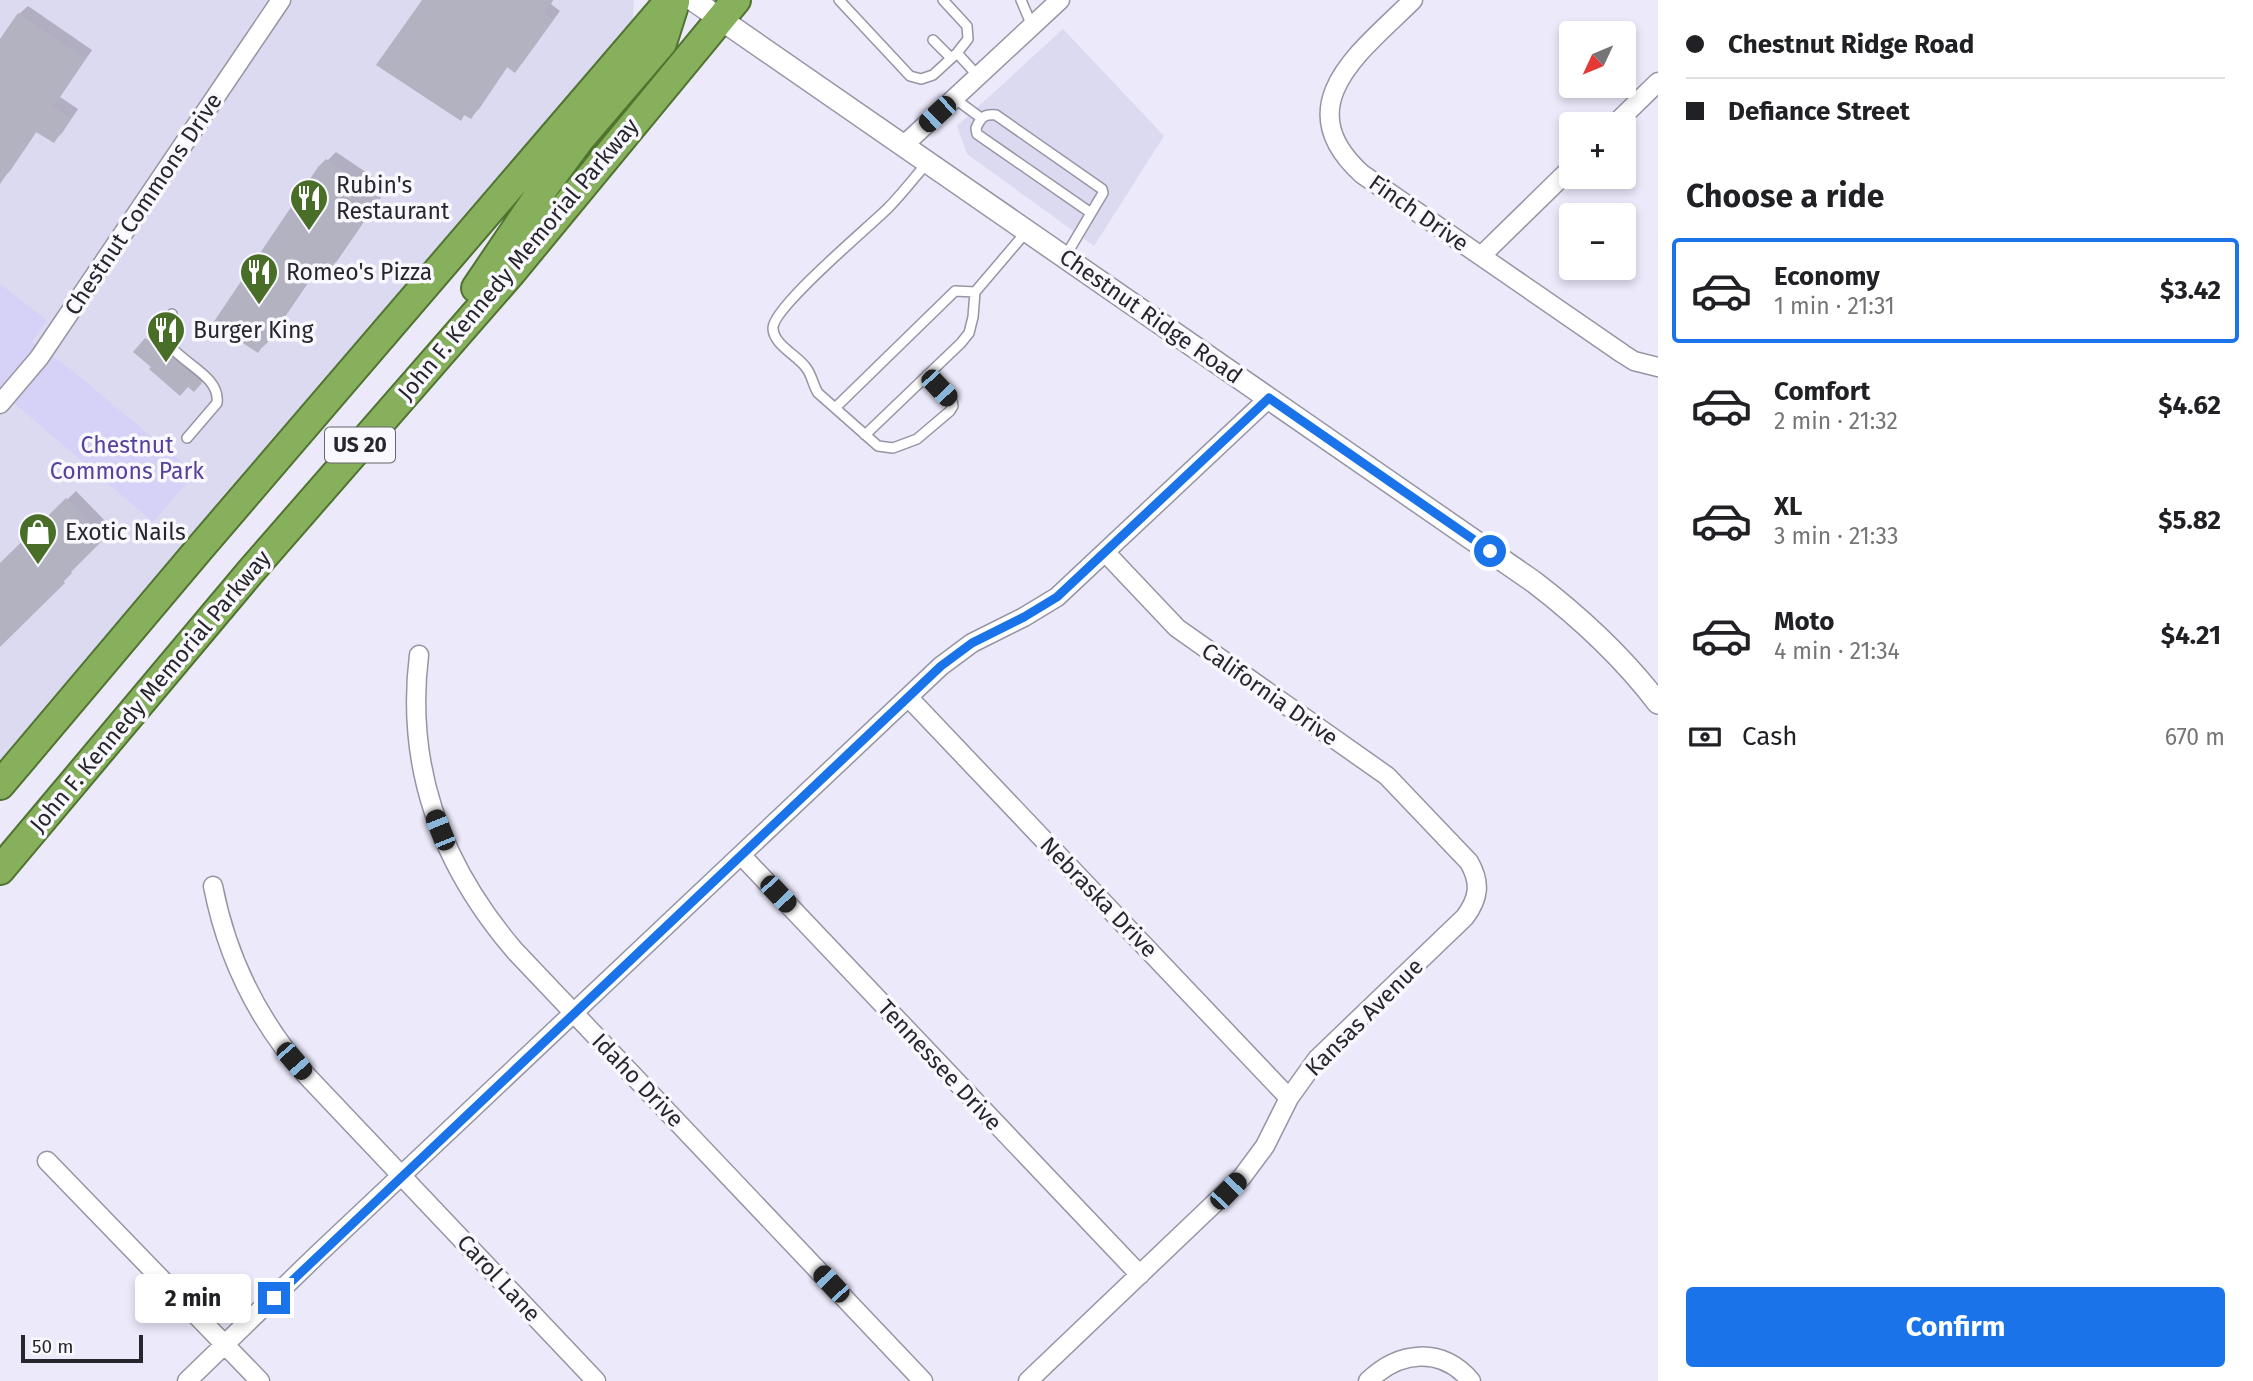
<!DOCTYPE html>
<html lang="en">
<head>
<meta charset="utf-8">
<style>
	:root { --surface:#fff; --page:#f6f6f6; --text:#202124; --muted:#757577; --line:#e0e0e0; --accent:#1a73e8 }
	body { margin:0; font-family:"Fira Sans",sans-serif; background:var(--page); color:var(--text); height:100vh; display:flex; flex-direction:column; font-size:26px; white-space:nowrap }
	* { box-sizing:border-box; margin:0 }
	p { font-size:23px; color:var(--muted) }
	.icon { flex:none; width:38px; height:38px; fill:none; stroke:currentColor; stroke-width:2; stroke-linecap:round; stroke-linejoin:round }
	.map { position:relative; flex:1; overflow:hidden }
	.drawer { display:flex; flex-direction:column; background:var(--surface); width:595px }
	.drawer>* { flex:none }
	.top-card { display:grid; align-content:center; height:154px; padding:0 28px; background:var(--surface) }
	.needle { width:46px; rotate:226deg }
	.controls { position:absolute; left:1559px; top:21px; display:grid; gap:14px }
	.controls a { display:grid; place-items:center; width:77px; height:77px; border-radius:7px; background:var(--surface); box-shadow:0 4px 10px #0003; font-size:35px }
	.scale { position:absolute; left:21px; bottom:18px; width:122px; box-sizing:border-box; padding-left:7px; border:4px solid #27262c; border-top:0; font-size:19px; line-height:24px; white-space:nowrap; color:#27262c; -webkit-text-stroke:5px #f9f8ff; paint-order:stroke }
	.end { position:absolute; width:32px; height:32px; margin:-16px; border:9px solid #1a73e8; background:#fff; box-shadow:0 0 0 4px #fff }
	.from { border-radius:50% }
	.bubble { position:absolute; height:49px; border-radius:7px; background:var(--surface); box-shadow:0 4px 10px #0003; font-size:23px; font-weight:700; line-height:49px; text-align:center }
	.car { position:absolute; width:21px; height:42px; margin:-21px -10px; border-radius:9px; box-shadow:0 0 5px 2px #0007; background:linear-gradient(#222 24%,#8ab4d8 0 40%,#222 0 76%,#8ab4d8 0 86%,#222 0) }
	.top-card b { display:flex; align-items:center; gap:24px; height:66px; font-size:26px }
	.top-card b+b { border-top:2px solid var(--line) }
	.top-card i { width:18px; height:18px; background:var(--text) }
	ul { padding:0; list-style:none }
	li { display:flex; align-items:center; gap:21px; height:105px; margin:0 14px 10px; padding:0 14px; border:4px solid transparent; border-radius:7px }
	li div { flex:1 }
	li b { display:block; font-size:26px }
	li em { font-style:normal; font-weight:700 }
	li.active { border-color:var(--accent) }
	li>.icon { width:63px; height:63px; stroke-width:1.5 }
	h2 { padding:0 28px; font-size:32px; line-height:84px }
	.pay { display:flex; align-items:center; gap:18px; height:77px; padding:0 28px; font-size:26px }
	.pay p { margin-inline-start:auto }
	.button { display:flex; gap:14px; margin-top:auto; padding:14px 28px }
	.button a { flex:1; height:80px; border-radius:7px; background:var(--accent); color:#fff; font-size:28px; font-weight:700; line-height:80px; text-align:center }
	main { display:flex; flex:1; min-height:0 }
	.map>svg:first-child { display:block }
</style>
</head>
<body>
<main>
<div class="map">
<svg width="1658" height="1381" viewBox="0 0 1658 1381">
	<rect width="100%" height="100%" fill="#ebe9fa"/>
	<!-- built -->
	<path fill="#dcdaf1" d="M0,0H634L633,17L630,24L0,761Z
		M1063,29L1164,136L1094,246L967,154L957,126Z"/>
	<!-- green -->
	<path fill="#d6d2f7" d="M0,284L47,320L32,342L69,368L195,473L153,522L0,391Z"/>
	<!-- shadow -->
	<path fill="#0003" d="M424,0H553L551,4L560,11L523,62L515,71L508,66L479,109L470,117L465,114L461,119Z
		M28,6L92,50L60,97L78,109L62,133L54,141L37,131L10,171L1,179L0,42L19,14Z
		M336,152L388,187L337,261L328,269L321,264L267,343L258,351L320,168Z
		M153,333L207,376L200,384L154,367L136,352Z
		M76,491L113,529L70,571L72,573L0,645V565Z"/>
	<!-- building -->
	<path fill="#b3b2c1" d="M422,0H553L543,13L553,20L515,73L507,67L471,119L464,115L461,121L376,65Z
		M18,13L85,59L53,106L71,118L54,143L36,132L0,184V39Z
		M326,159L381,196L329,271L319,265L258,353L213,323L318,167Z
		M145,338L162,351L164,349L202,383L194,392L188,387L180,396L149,369L151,367L133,352Z
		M66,498L105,538L63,580L65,583L0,647V563Z"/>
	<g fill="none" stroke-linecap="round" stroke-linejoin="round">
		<defs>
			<path id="service" d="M839,0L910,76L921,79L933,75L957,53L968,39L967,26L943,0
				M1021,0L1032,26
				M933,40L951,58
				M957,53L978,76
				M954,98L981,118
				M927,163C914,178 902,194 888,208C869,227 773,307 773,328C773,345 799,356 807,369C812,376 813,385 818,393L878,446L893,448L917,439L950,411L953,406L952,401L927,375
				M1065,257L1103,193L1102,189L996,115C984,114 981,117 976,128L977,134L1091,213
				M172,314C169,320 165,327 166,335C170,361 221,372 217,403L187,438
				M835,408L955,291L975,292
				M865,435L961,343L969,333L973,317L975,292L1027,231"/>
			<path id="minor" d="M1413,0C1363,50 1285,104 1362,174L1623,354L1634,361L1658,367
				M1615,124L1658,82
				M904,145L1060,0
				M1481,256L1572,167
				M0,404L39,358L281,0
				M419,655C405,768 442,866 515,951L923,1381
				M908,697L1289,1098
				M741,855L1140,1275
				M213,886C227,958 258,1021 307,1076L596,1381
				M47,1161L260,1381
				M187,1381L317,1255L941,666L972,643L1024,617L1057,597L1269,398
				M1028,1381L1242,1177L1265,1146L1289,1098L1317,1059L1465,917C1479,898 1481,883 1469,862L1387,776L1177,628L1105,552
				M1368,1381C1399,1351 1441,1346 1471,1381"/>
			<path id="tertiary" d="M693,0L1534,582C1581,618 1622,656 1658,703"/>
			<path id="trunk" d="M476,288L543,189L580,139L662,43L675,2
				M0,785L200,548L670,0
				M0,870L251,571L510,274L736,0"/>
		</defs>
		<!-- service casing -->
		<use href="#service" stroke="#9795a4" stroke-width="12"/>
		<!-- minor casing -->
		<use href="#minor" stroke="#9795a4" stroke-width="21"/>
		<!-- tertiary casing -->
		<use href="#tertiary" stroke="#9795a4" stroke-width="24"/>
		<!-- trunk casing -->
		<use href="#trunk" stroke="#517330" stroke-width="32"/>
		<!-- service -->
		<use href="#service" stroke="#fff" stroke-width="9"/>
		<!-- minor -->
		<use href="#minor" stroke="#fff" stroke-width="18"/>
		<!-- tertiary -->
		<use href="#tertiary" stroke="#fff" stroke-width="21"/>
		<!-- trunk -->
		<use href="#trunk" stroke="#86b05b" stroke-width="28"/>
	</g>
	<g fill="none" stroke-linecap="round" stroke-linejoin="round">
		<!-- route -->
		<path stroke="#1a73e8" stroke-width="9" d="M274,1298L941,666L972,643L1024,617L1057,597L1269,398L1490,551"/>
	</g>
	<!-- icons -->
	<defs>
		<symbol id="restaurant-pin" viewBox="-11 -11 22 30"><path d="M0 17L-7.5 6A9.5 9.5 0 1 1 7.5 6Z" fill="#496e27" stroke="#f9f8ff"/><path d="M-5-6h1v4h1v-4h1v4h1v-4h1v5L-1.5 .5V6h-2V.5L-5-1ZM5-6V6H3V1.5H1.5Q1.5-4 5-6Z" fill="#fff"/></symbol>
		<symbol id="shop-pin" viewBox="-11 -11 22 30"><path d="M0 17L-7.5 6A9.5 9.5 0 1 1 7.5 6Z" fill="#496e27" stroke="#f9f8ff"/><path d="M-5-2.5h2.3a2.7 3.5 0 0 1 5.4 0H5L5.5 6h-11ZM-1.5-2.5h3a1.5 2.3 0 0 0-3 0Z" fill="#fff"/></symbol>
	</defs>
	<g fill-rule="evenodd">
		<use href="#restaurant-pin" x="287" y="176" width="44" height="60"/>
		<use href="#restaurant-pin" x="237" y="250" width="44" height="60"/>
		<use href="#restaurant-pin" x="144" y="308" width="44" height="60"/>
		<use href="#shop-pin" x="16" y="510" width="44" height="60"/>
	</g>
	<g text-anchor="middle" stroke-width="7" stroke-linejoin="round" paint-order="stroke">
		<!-- shield labels -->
		<rect fill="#f9f8ff" stroke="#66656b" stroke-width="2" x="325" y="427.5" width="70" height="35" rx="5"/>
		<g font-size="21" font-weight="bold" fill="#27262c">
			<text x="360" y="452">US 20</text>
		</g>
		<!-- poi labels -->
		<g font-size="23" fill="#27262c" stroke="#f9f8ff" text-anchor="start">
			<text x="336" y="193">Rubin's<tspan x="336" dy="26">Restaurant</tspan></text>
			<text x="286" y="280">Romeo's Pizza</text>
			<text x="193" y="338">Burger King</text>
			<text x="65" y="540">Exotic Nails</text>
		</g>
		<!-- street labels -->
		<g font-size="23" fill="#27262c" stroke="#f9f8ff">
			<text transform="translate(143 204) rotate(-56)" y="8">Chestnut Commons Drive</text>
			<text transform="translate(1419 213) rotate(35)" y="8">Finch Drive</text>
			<text transform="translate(518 259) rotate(-50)" y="8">John F. Kennedy Memorial Parkway</text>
			<text transform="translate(1151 316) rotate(35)" y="8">Chestnut Ridge Road</text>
			<text transform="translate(150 691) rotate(-50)" y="8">John F. Kennedy Memorial Parkway</text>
			<text transform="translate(1270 694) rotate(35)" y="8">California Drive</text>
			<text transform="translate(1099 897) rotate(46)" y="8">Nebraska Drive</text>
			<text transform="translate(1364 1017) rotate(-45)" y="8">Kansas Avenue</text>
			<text transform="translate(940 1065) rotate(47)" y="8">Tennessee Drive</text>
			<text transform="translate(638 1080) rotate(46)" y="8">Idaho Drive</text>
			<text transform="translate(499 1278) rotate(47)" y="8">Carol Lane</text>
		</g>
		<!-- park labels -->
		<g font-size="23" fill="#57419e" stroke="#f9f8ff">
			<text x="127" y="453">Chestnut<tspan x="127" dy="26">Commons Park</tspan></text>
		</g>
	</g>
</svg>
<div class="controls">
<a><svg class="needle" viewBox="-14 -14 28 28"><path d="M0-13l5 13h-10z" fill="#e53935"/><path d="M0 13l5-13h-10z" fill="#757577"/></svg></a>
<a>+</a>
<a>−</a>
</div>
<div class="scale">50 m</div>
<i class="end from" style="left:1490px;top:551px"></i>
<i class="end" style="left:274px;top:1298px"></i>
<div class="bubble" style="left:135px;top:1274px;width:116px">2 min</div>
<i class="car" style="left:937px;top:114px;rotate:227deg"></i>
<i class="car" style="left:939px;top:388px;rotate:137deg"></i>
<i class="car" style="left:440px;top:830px;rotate:338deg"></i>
<i class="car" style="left:778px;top:894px;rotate:137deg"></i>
<i class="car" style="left:294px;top:1061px;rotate:139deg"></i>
<i class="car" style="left:1228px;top:1191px;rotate:44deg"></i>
<i class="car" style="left:831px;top:1284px;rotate:317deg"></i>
</div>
<section class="drawer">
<div class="top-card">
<b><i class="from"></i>Chestnut Ridge Road</b>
<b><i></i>Defiance Street</b>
</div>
<h2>Choose a ride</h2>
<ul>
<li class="active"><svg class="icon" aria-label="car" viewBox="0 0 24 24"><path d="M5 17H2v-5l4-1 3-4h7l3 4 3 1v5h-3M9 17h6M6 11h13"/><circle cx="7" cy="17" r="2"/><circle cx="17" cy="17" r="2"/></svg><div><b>Economy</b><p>1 min · 21:31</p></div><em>$3.42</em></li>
<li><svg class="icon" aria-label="car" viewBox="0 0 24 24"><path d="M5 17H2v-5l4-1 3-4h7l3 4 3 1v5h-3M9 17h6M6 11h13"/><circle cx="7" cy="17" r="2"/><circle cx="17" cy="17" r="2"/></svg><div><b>Comfort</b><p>2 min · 21:32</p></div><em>$4.62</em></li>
<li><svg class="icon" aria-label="car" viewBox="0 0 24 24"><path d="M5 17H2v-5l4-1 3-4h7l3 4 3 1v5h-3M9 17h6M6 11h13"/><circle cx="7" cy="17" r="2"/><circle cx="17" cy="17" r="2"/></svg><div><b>XL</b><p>3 min · 21:33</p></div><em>$5.82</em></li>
<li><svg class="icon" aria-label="car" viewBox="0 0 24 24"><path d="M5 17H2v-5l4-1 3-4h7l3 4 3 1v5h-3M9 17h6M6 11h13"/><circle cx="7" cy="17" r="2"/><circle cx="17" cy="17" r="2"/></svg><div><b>Moto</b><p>4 min · 21:34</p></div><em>$4.21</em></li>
</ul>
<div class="pay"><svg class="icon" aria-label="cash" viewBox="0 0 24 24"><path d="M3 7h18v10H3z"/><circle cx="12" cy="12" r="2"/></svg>Cash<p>670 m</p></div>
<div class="button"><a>Confirm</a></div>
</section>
</main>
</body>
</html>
